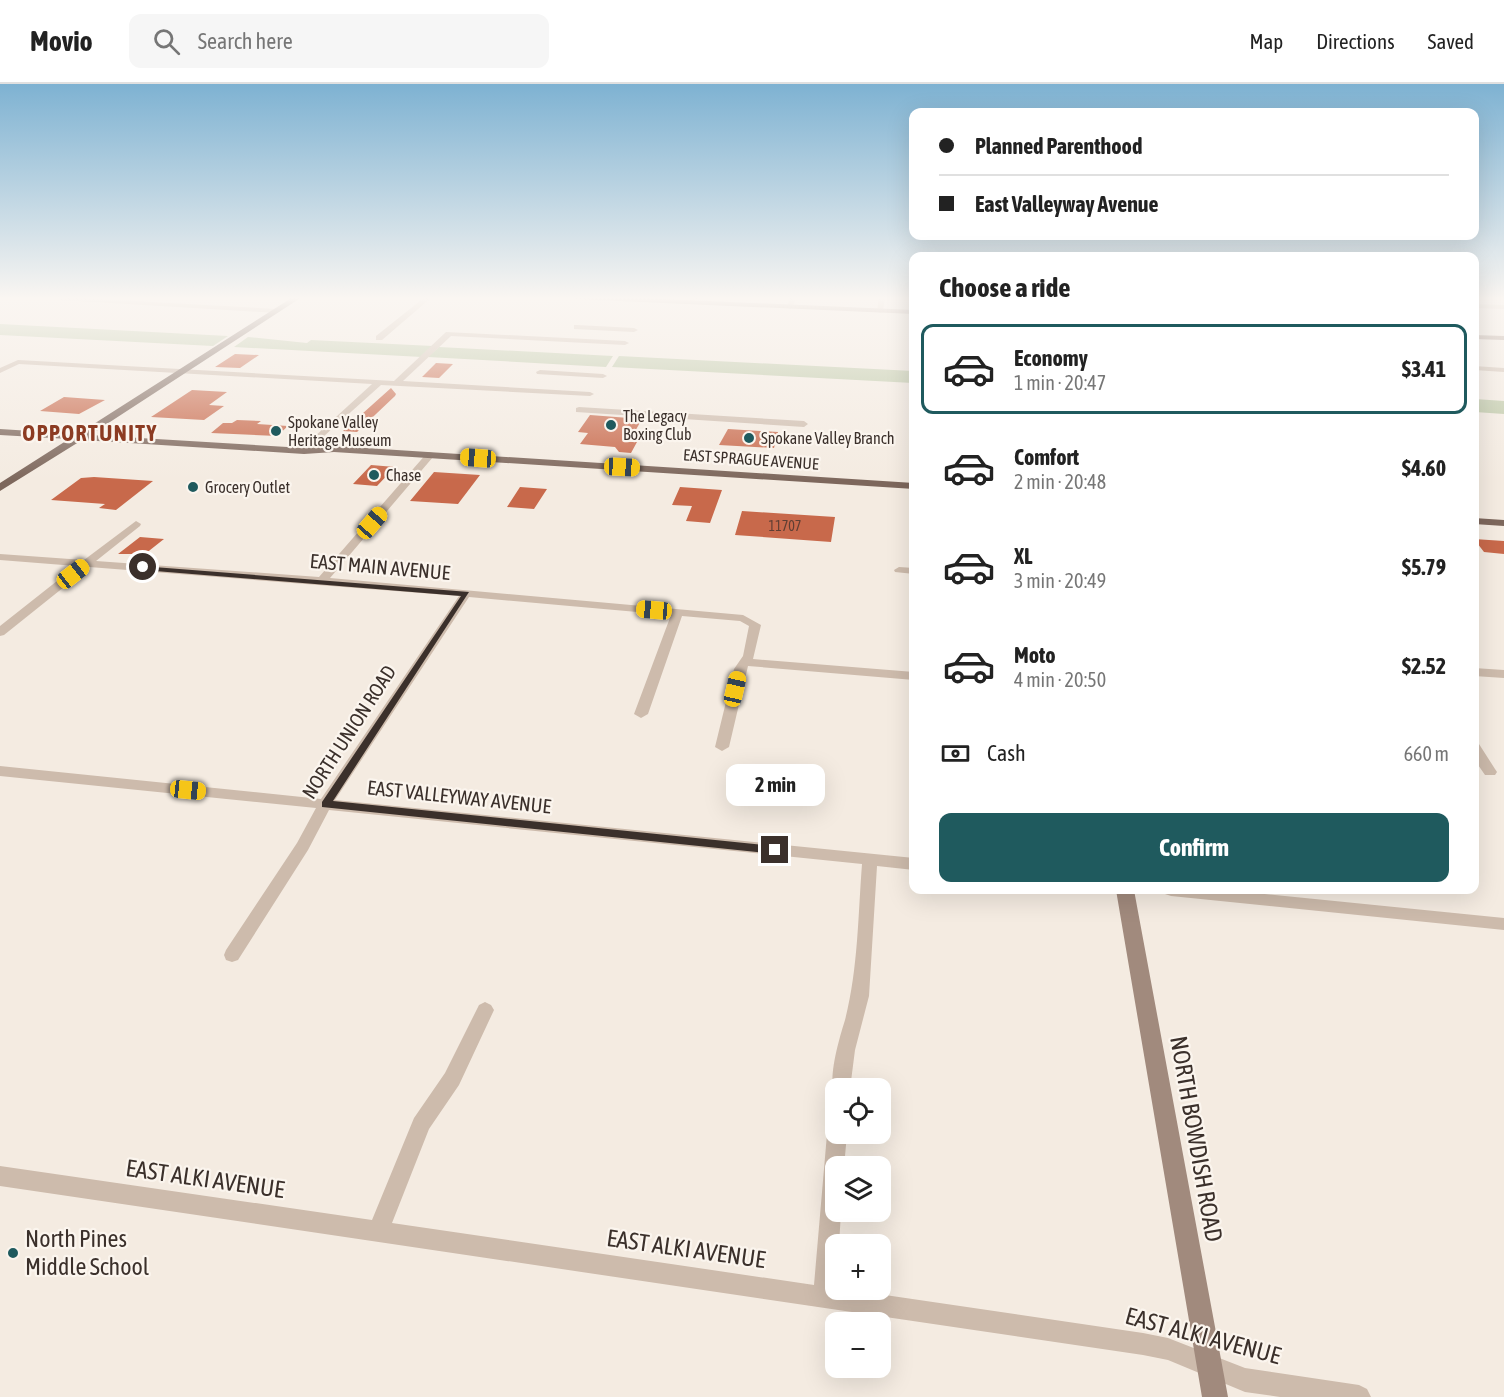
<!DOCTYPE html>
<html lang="en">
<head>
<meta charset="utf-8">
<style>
	:root { --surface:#fff; --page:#f6f6f6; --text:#222; --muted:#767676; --line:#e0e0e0; --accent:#1f5a5e }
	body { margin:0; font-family:"Asap Condensed",sans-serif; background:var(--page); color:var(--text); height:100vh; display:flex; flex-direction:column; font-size:22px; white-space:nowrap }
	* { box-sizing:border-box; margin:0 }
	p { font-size:20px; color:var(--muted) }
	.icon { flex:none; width:33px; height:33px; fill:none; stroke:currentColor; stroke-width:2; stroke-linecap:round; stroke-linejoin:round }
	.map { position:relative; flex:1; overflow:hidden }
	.sheet { position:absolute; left:909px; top:168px; width:570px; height:642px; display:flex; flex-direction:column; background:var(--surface); border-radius:12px; box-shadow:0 6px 24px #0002 }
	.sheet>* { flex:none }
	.guide { position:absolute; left:909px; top:24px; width:570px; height:132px; border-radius:12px; box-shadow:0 6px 24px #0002; display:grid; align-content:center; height:132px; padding:0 30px; background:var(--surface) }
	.fabs { position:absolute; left:825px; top:994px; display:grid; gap:12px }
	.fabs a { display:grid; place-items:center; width:66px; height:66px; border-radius:12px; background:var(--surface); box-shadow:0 6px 24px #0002; font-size:30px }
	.end { position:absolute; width:27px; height:27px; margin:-14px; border:8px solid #3b302b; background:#fff; box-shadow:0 0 0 3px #fff }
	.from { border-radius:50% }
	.bubble { position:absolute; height:42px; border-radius:12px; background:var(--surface); box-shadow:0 6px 24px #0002; font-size:20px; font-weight:700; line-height:42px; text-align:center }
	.car { position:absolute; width:18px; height:36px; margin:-18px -9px; border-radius:8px; box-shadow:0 0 4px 2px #0007; background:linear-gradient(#f5c518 24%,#345 0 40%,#f5c518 0 76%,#345 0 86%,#f5c518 0) }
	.guide b { display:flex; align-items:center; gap:21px; height:57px; font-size:22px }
	.guide b+b { border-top:2px solid var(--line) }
	.guide i { width:15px; height:15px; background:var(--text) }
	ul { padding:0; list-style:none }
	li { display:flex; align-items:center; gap:18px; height:90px; margin:0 12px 9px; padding:0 18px; border:3px solid transparent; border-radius:12px }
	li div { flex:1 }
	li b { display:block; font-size:22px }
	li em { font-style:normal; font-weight:700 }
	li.active { border-color:var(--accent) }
	li>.icon { width:54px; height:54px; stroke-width:1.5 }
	h2 { padding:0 30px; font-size:27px; line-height:72px }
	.pay { display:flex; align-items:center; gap:15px; height:66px; padding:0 30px; font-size:22px }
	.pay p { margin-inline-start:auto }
	.cta { display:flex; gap:12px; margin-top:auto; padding:12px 30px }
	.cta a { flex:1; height:69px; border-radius:12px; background:var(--accent); color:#fff; font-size:24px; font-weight:700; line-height:69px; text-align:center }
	header { display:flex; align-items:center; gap:36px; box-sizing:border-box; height:84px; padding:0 30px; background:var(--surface); border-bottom:2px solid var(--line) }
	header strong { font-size:28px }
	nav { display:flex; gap:33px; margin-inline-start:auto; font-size:21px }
	.search { width:420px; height:54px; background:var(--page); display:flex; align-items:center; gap:15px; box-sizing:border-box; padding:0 21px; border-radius:12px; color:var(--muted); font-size:22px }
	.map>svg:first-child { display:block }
</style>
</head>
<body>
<header>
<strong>Movio</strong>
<div class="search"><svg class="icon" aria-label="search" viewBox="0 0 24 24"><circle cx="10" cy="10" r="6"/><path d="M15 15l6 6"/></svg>Search here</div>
<nav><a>Map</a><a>Directions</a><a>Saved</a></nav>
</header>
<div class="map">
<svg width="1504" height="1313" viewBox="0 0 1504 1313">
	<rect width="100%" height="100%" fill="#f4ebe1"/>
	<!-- green -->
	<path fill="#b8c4a0" d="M0,240L228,252L213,262L0,251Z
		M248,253L307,259L311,256L433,262L422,273L234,263Z
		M439,263L613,272L606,283L428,273Z
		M619,272L913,287V299L612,283Z
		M1475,315L1504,317V330L1475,328Z"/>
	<!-- building -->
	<path fill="#c8694b" d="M235,270L259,271L240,284L215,283Z
		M436,279L453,280L439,294L422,293Z
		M391,304L396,310L395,312L357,348L343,347Z
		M192,306L227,308L209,321L224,322L204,336L151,333Z
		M64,313L105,316L79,330L40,327Z
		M590,331L642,335L629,358H637L631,369L619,368L615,363L580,360L588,349L578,348Z
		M237,336L261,337L257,340L288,342L277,352L211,349L223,339H232Z
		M728,345L778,348L774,364L719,361Z
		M371,381L395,383L377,402L353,400Z
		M434,388L480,391L458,420L410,417Z
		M94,393L153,397L116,426L99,424L105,420L51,416L81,394Z
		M520,403L547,405L534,425L507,423Z
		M680,403L722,406L710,439L686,437L692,422L672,421Z
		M742,427L835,433L831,458L735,451Z
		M140,453L164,455L145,470H118Z
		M1474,455L1504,457V470L1484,468Z"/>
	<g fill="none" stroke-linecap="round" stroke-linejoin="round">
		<!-- street -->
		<path fill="#cdbbac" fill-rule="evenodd" d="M62,213L277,225L280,227L277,229L60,216Z
			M425,213H432L382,256H376V252Z
			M692,213H698L693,219H689Z
			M790,213H796L793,223L790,225L787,223Z
			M879,213H885L883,227L880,229L877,227Z
			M1474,220L1504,221V225L1474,224Z
			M577,241L634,244L638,246L634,248L574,245V241Z
			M446,248L625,257L629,259L625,261L451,252L403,297L590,308L594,310L590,312L381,301L304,370L299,367L301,365L372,300L19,280L0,289V284L18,276L394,297Z
			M1474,282L1504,284V288L1474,286Z
			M540,286L603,290L607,292L603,294L537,290L536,288Z
			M579,323L804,337L808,340L804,343L576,328V324Z
			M430,368L433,369V373L330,494L743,531L761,541L753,575L914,588V596L748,582L729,663L722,667L715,663L734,585L743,572L749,542L740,537L682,532L648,630L641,634L634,630L671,531L469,513L335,716L914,774V786L877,782L869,912L855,966L850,1005H836V1012C826,998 840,952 845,936C858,886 858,832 862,780L329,726L308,766L238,876L232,878L226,876L224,871L226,866L297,759L316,724L0,692V682L321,715L459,512L89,483L4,551L0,552V542L76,482L0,476V470L84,476L136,437L141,440L140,442L96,477L319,493L427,369Z
			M899,483L914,484V490L895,488L894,486Z
			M1474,584L1504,586V594L1474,592Z
			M1474,659L1479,660L1495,685L1497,688L1495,691H1485L1474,675Z
			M1163,806H1226L1504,834V846L1171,812L1165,810Z
			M485,918L491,921L494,926L459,1001L429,1045L392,1139L814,1201L827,1050L830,1043L836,1041V1050H847L844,1083H836V1128H841L839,1161H836V1206H851L1143,1249L1168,1254L1245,1284L1359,1301L1367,1305L1371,1313H1280L1245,1308L1168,1276L1143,1271L0,1102V1082L372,1136L414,1034L445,989L479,921Z"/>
		<!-- secondary -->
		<path fill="#a18a7d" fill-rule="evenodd" d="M570,213H618L914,226V230L574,215Z
			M1474,251L1504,252V256L1474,255Z
			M1116,806H1134L1228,1313H1202Z"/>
		<!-- primary -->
		<path fill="#7d675c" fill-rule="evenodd" d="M293,213H302L90,351L304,364L334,362L914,399V405L334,368L304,370L82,356L0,407V399L69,355L0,351V345L78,350Z
			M1474,434L1504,436V442L1474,440Z"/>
	</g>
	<!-- sky -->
	<linearGradient id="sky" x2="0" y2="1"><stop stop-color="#7eb2d2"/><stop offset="0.54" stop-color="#faf6f2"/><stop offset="1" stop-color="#faf6f2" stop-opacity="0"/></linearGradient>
	<rect width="1504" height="397" fill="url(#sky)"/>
	<!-- route -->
	<path fill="#3b302b" d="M141,482L469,508L333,717L775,762L781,766L775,770L322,723V718L461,512L143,486Z"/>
	<!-- markers -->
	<g fill="#1f5a5e" stroke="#fbf5ee" stroke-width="2">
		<circle cx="611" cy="341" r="6"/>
		<circle cx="276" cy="347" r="6"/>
		<circle cx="749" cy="354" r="6"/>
		<circle cx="374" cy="391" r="6"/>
		<circle cx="193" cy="403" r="6"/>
		<circle cx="13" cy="1169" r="6"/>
	</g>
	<g text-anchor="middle" stroke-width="4.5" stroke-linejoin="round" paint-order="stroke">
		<!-- far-number labels -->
		<g font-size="14" fill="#5e3e33">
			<text x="785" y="447">11707</text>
		</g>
		<!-- far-poi labels -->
		<g font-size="16" fill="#3b302b" stroke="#fbf5ee" text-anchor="start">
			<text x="623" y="338">The Legacy<tspan x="623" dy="18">Boxing Club</tspan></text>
			<text x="288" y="344">Spokane Valley<tspan x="288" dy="18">Heritage Museum</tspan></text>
			<text x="761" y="360">Spokane Valley Branch</text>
			<text x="386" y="397">Chase</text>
			<text x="205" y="409">Grocery Outlet</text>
		</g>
		<!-- far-street labels -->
		<g font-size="16" fill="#3b302b" stroke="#fbf5ee">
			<text transform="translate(751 375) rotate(4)" y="6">EAST SPRAGUE AVENUE</text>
		</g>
		<!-- street labels -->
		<g font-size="20" fill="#3b302b" stroke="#fbf5ee">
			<text transform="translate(380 483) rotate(5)" y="7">EAST MAIN AVENUE</text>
			<text transform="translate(349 648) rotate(-57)" y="7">NORTH UNION ROAD</text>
			<text transform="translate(459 713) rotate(6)" y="7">EAST VALLEYWAY AVENUE</text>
		</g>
		<!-- far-district labels -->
		<g font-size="22" font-weight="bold" letter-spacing="1.5" fill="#8c3b22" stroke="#fbf5ee">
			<text x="90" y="357">OPPORTUNITY</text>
		</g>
		<!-- near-street labels -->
		<g font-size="24" fill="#3b302b" stroke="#fbf5ee">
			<text transform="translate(1196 1055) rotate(80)" y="8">NORTH BOWDISH ROAD</text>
			<text transform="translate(205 1095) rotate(8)" y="8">EAST ALKI AVENUE</text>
			<text transform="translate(686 1165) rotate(8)" y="8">EAST ALKI AVENUE</text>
			<text transform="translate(1203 1252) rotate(15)" y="8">EAST ALKI AVENUE</text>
		</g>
		<!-- near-poi labels -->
		<g font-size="24" fill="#3b302b" stroke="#fbf5ee" text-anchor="start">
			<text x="25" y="1163">North Pines<tspan x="25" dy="28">Middle School</tspan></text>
		</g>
	</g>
</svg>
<div class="fabs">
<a><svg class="icon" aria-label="locate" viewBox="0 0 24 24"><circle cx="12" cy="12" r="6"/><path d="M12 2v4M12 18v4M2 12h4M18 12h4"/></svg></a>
<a><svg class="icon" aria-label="layers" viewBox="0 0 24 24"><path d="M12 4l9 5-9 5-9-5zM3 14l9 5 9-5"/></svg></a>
<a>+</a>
<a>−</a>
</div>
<i class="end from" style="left:143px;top:483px"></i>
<i class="end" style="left:775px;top:766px"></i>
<div class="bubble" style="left:726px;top:680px;width:99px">2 min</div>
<i class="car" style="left:478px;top:374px;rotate:274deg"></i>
<i class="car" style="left:622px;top:383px;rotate:93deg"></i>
<i class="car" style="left:372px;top:439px;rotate:41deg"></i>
<i class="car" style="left:73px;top:490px;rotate:52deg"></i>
<i class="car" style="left:654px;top:526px;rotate:275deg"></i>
<i class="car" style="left:735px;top:605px;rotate:13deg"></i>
<i class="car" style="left:188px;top:706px;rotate:96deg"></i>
<div class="guide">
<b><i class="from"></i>Planned Parenthood</b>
<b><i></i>East Valleyway Avenue</b>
</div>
<section class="sheet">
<h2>Choose a ride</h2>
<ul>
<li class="active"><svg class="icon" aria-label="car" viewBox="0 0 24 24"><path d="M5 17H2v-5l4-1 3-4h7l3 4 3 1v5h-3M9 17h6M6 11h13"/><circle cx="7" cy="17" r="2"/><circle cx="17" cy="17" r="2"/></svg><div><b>Economy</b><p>1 min · 20:47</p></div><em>$3.41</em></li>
<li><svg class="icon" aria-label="car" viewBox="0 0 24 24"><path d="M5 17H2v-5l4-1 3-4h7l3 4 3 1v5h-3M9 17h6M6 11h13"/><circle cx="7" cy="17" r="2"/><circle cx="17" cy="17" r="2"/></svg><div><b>Comfort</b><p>2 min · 20:48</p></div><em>$4.60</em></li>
<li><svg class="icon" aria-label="car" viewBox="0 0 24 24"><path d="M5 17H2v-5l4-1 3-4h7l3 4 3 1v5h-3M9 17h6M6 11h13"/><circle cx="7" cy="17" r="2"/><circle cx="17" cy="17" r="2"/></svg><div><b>XL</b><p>3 min · 20:49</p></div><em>$5.79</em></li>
<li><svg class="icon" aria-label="car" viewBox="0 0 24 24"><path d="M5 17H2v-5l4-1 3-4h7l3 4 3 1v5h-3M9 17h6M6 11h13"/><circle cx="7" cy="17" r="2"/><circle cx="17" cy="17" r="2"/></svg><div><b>Moto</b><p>4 min · 20:50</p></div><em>$2.52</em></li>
</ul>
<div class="pay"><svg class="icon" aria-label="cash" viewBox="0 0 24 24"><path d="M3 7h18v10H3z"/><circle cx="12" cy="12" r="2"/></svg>Cash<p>660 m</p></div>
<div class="cta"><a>Confirm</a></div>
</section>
</div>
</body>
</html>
